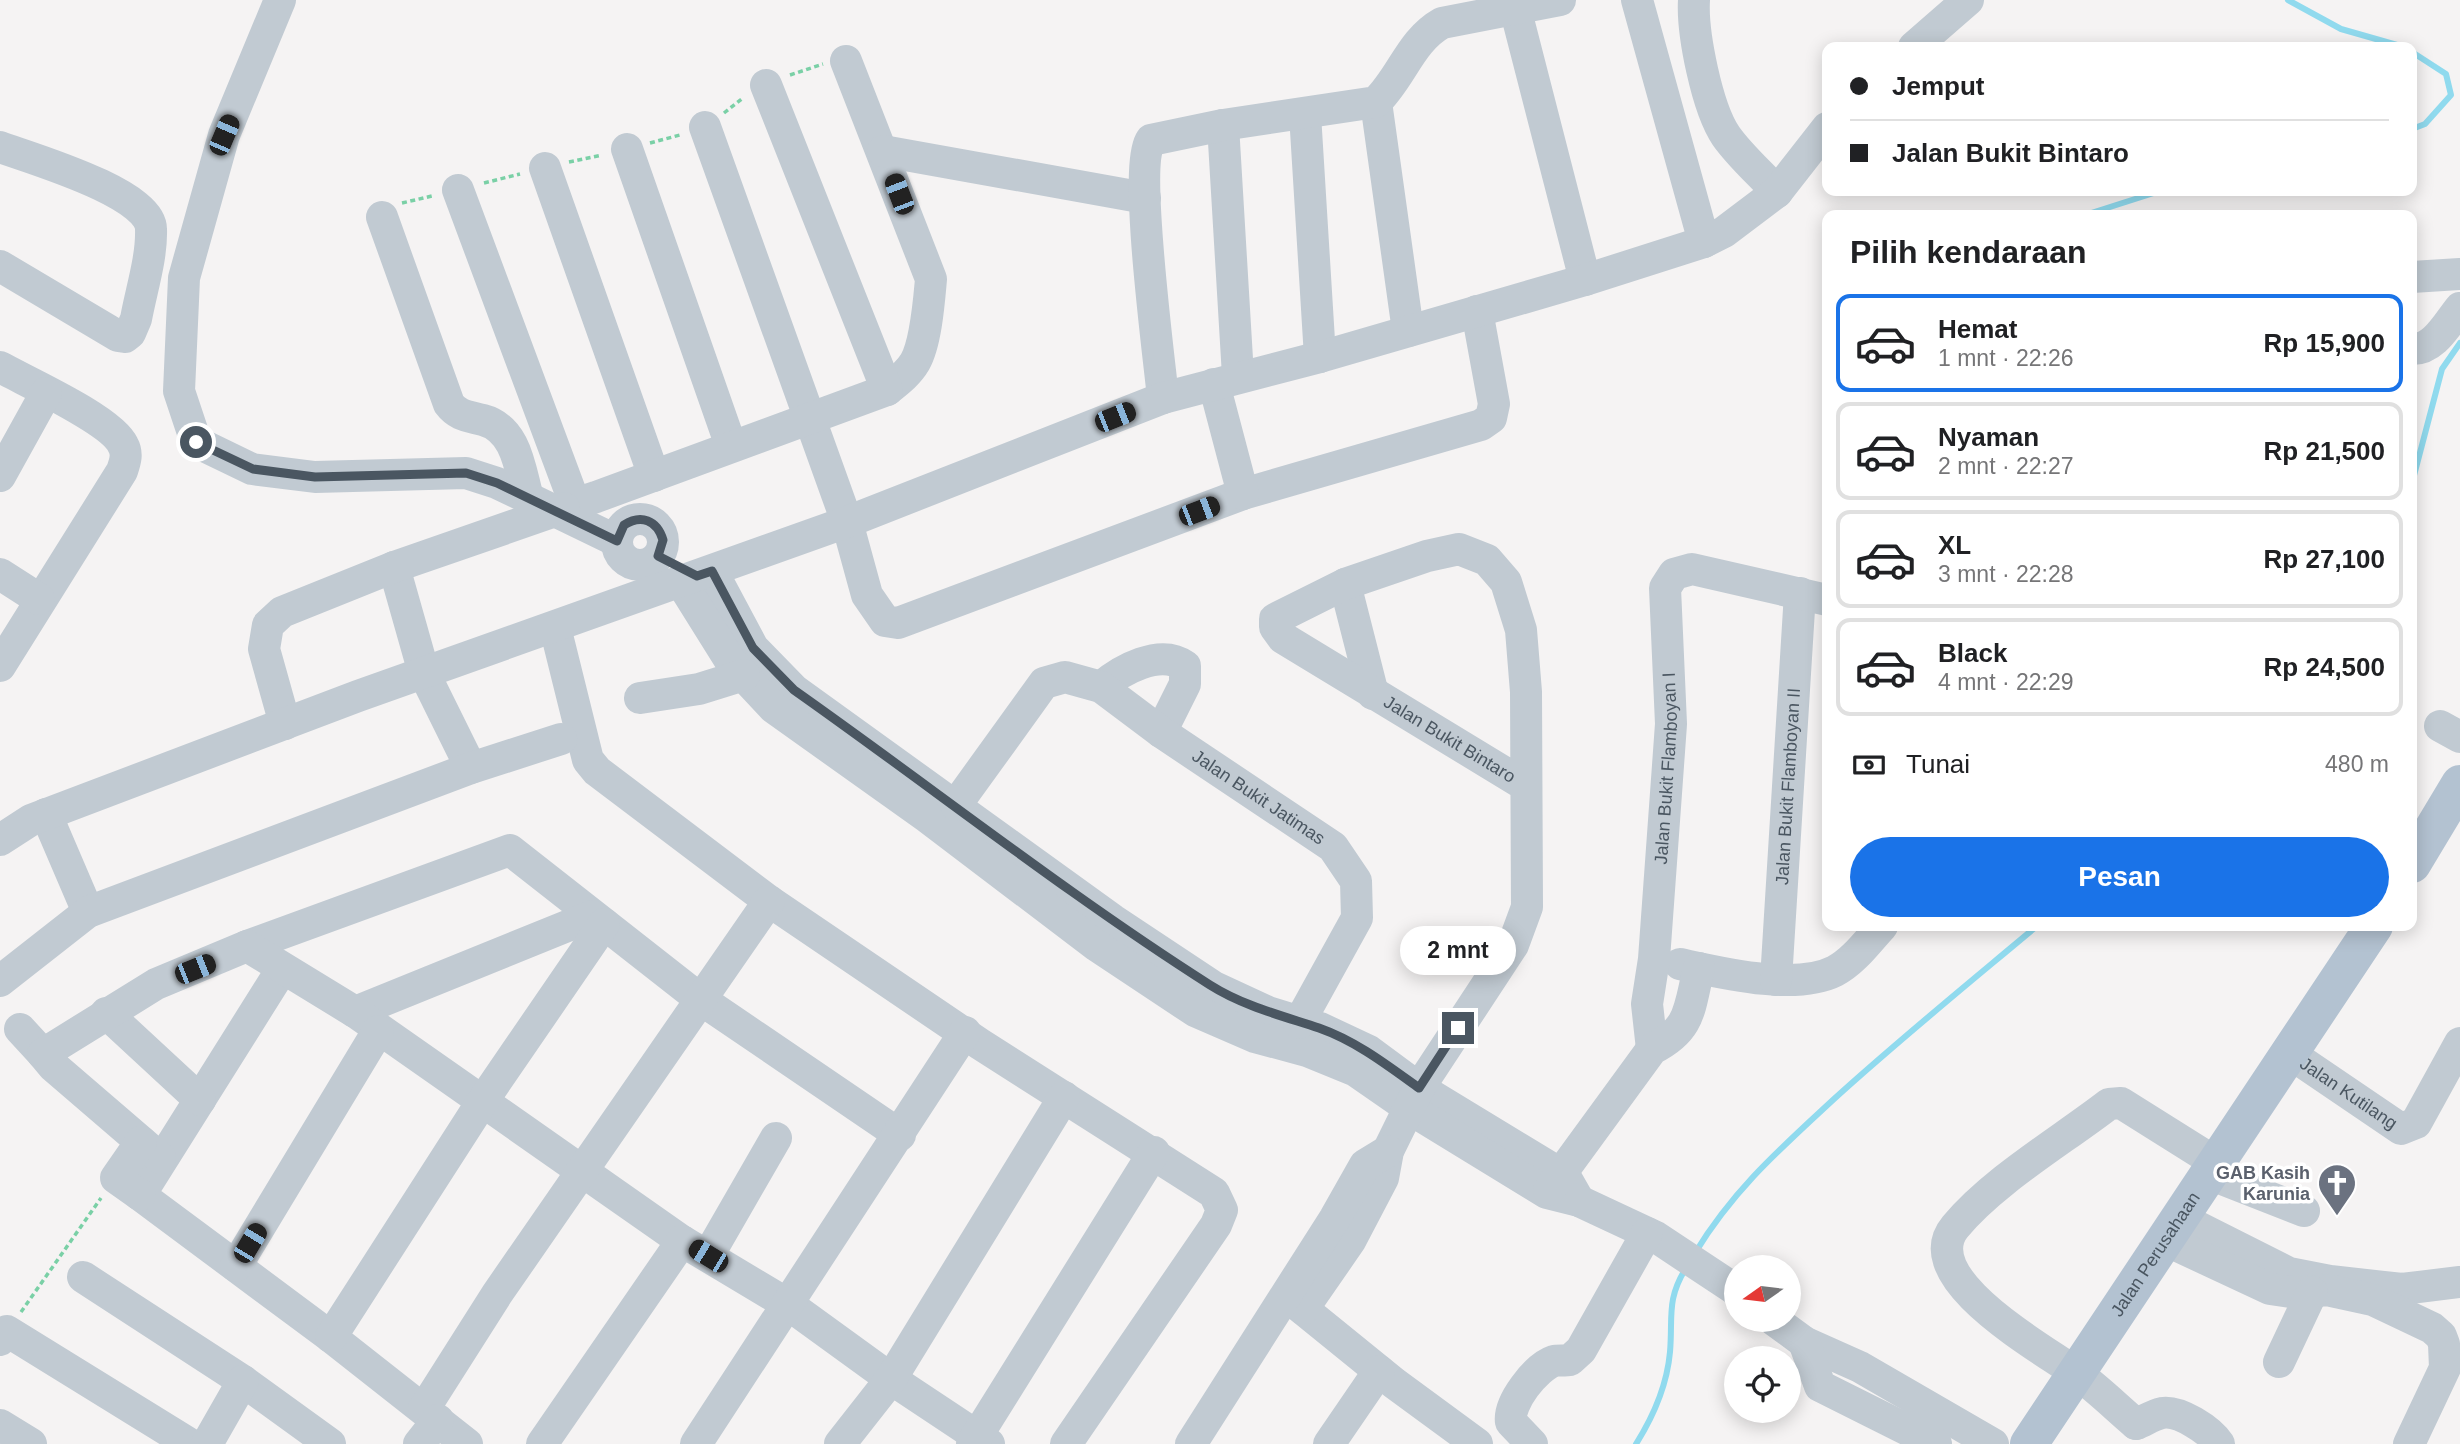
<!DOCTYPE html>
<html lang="id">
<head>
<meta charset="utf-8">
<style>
	:root { --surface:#fff; --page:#f6f6f6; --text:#202124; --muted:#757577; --line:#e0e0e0; --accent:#1a73e8 }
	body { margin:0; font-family:Helvetica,sans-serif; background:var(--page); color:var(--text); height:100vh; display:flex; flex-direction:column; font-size:26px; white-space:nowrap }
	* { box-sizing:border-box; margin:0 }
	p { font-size:23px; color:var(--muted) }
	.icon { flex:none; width:38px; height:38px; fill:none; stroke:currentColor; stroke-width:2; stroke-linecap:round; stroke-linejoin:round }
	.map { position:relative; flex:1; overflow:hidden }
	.panel { position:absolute; left:1822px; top:210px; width:595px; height:721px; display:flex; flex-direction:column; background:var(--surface); border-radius:14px; box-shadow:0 4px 18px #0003 }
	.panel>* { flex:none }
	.banner { position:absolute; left:1822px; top:42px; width:595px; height:154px; border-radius:14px; box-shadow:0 4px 18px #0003; display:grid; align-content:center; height:154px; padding:0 28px; background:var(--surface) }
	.needle { width:46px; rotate:256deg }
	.controls { position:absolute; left:1724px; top:1255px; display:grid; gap:14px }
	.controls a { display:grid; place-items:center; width:77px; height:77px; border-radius:50%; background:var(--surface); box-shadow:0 4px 18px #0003; font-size:35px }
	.end { position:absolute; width:32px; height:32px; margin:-16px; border:9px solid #4a5661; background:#fff; box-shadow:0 0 0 4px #fff }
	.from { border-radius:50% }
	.bubble { position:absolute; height:49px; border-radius:24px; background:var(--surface); box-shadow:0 4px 18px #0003; font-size:23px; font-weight:700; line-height:49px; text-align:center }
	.car { position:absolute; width:21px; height:42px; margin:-21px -10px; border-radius:9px; box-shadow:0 0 5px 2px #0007; background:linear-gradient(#222 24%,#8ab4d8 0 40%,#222 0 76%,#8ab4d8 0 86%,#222 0) }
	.banner b { display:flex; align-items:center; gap:24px; height:66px; font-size:26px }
	.banner b+b { border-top:2px solid var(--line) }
	.banner i { width:18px; height:18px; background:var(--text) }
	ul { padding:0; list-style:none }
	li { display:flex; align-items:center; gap:21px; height:98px; margin:0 14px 10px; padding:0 14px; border:4px solid var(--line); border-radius:14px }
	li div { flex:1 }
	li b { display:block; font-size:26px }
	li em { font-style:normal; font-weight:700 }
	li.on { border-color:var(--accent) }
	li>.icon { width:63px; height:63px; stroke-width:1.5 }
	h2 { padding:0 28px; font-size:32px; line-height:84px }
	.pay { display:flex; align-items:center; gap:18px; height:77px; padding:0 28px; font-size:26px }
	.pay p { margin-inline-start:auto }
	.cta { display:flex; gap:14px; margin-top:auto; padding:14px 28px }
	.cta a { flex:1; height:80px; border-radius:42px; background:var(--accent); color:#fff; font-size:28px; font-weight:700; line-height:80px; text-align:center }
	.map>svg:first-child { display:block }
</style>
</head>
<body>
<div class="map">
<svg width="2460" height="1444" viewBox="0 0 2460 1444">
	<rect width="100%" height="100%" fill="#f5f3f3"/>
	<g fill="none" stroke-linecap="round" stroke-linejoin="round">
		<!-- stream -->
		<path stroke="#90daee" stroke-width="6" d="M2288,0L2341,29L2404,47
			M2412,52L2446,74L2451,95L2425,124L2412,129
			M2085,215L2160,191
			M2412,483L2442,369L2460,343
			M1695,1253C1734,1189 1780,1149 1834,1099C1900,1039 1969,983 2037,926
			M1636,1444C1653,1417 1667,1385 1670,1352C1673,1317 1666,1300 1686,1268"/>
		<!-- path -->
		<path stroke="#7ad0a6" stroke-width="3.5" stroke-dasharray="5 3.5" stroke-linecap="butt" d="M790,75L823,64
			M724,113L743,98
			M650,143L680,135
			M569,162L602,155
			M484,183L520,174
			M402,203L432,196
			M21,1312L101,1198"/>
		<!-- minor -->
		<g stroke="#c1cad2" stroke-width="32">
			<path d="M280,0L224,135L184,278L179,391L196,442L252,469L315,477L466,473L497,483L617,541"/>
			<path d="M1513,0L1585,280"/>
			<path d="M1637,0L1704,242"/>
			<path d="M1694,0C1692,33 1707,108 1726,136C1740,156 1761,174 1777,192"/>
			<path d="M1914,47L1968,0"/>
			<path d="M846,61L931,279C929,301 926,343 915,362C908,374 897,382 887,390"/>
			<path d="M1376,102L1408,331"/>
			<path d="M1305,114L1320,357"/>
			<path d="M1223,125L1238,376"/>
			<path d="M705,127L847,522L867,595L885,621L898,623L1243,494L1481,425L1491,418L1494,404L1477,311"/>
			<path d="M0,147C30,158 151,193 151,229C152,258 141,291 136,319L130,333L125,337L118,336L0,266"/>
			<path d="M627,149L731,446"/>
			<path d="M883,151L1145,198"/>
			<path d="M545,168L654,476"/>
			<path d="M458,190L575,504L596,497L887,390L766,85"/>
			<path d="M382,217L449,404C458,416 468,416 483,420C517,429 520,470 528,498"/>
			<path d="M2412,277L2460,274"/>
			<path d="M2412,349C2434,350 2447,324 2460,308"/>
			<path d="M0,367C27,382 112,420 123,445C128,454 125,462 122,471L0,666"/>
			<path d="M1214,384L1243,494"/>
			<path d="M1163,398C1159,356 1133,165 1151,140L1223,125L1376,102C1402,77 1410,41 1442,23L1560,0"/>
			<path d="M0,476L46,393"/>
			<circle cx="640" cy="542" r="23"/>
			<path d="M394,567L424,673L471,768"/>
			<path d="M712,571L753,648L794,690L1113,920L1214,987L1268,1012L1320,1028L1369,1051L1419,1088L1559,1173L1567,1180L1579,1201"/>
			<path d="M0,574L39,599"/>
			<path d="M681,582L731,662L774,708L927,817L1097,946L1195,1011L1255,1037L1307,1051L1356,1071L1418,1114L1547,1193L1579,1201L1656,1237L1736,1290"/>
			<path d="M1345,584L1373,694"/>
			<path d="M555,627L588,760L597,771L769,901L980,1044L1214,1193L1222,1210L1216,1225L1066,1444"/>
			<path d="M1101,687C1121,670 1160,648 1185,666V684L1161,732"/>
			<path d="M640,698L699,689L744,675"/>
			<path d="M285,724L264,649L268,625L282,612L394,567L564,508"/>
			<path d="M2440,726L2460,737"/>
			<path id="s1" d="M956,805L1044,683L1065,677L1101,687L1161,732L1333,847L1356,881L1357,918L1299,1023"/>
			<path d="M46,814L88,912"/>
			<path d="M0,840L31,820L358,696L847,522L1163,398L1320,357L1585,280L1704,242L1724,232L1777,192L1827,128"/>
			<path d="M247,946L510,850L700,999L900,1135"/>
			<path d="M1680,964C1722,973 1796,991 1835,971C1854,961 1868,941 1882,926"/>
			<path d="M282,969L140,1195L331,1337L467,1444"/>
			<path id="s2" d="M1776,980L1800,593"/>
			<path d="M0,981L88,912L471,768L561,739"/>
			<path d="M355,1012L592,916"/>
			<path d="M106,1013L200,1100"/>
			<path d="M20,1029L43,1054"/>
			<path id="s3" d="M1652,1049L1647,1004L1654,959L1671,724L1665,588L1674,574L1692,569L1827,600"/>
			<path id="s4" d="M2289,1053L2401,1129L2416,1123L2460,1043"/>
			<path d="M160,1158L53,1066L43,1054L156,984L247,946L355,1012L682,1241L789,1305L891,1379L989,1444"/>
			<path d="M2207,1173L2304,1211"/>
			<path d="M1549,1190L1652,1049C1692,1029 1689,1008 1699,968"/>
			<path d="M140,1195L116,1178L141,1142"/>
			<path d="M2180,1218L2289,1273L2330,1281L2402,1289L2460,1282"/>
			<path d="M2165,1240L2270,1289L2299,1293L2327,1290L2373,1300L2432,1328L2441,1336L2444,1344L2445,1368L2409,1444"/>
			<path d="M708,1256L776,1138"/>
			<path d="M236,1266L378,1031"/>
			<path d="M83,1277L243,1381L330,1444"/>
			<path d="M1288,1297L1394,1383L1477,1444"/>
			<path id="s5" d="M1303,1309L1350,1241L1383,1178L1388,1151L1419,1088L1513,945L1527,907L1526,692L1521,630L1506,582L1487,560L1459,549L1427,556L1345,584L1275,619V627L1283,638L1525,785"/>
			<path d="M1774,1320L1804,1342L1860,1367L1993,1444"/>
			<path d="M331,1337L482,1102L604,924"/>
			<path d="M0,1340L7,1331L190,1444"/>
			<path d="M1804,1342L1820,1386L1936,1444"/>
			<path d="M2279,1362L2312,1292"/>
			<path d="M424,1409L497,1294L769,901"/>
			<path d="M2136,1424C2116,1407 2097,1388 2076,1373C2044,1349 1913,1278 1955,1227C1993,1181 2061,1141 2109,1104L2121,1103L2215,1162"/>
			<path d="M2136,1424C2144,1421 2153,1415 2162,1413C2179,1410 2210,1430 2219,1444"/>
			<path d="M0,1425L31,1444"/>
			<path d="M207,1444L243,1381"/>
			<path d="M419,1444L438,1420"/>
			<path d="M542,1444L682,1241"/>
			<path d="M696,1444L965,1032"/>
			<path d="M840,1444L891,1379L1064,1097"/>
			<path d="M972,1444L1154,1152"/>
			<path d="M1191,1444L1335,1218L1365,1165L1388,1151"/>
			<path d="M1329,1444L1379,1371"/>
			<path d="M1532,1444L1511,1422C1508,1403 1536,1367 1554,1361C1558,1360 1565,1361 1570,1360L1581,1350L1647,1233"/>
		</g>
		<!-- major -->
		<g stroke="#b3c2d1" stroke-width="38">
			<path d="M2412,864L2460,784"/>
			<path id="s6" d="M2029,1444L2374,926"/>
		</g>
	</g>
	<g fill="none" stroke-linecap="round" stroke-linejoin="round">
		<!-- route -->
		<path stroke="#4a5661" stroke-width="9" d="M196,442L253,469L315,477L466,473L497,483L617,541L624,525C641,514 657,520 663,540L658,556L697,576L712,571L753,648L794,690C933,788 1067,894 1210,985C1243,1006 1283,1016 1319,1028C1356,1041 1387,1065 1419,1088L1458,1028"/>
	</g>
	<!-- icons -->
	<defs>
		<symbol id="church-pin" viewBox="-11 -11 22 30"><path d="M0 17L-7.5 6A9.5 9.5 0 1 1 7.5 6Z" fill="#6b7280" stroke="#fff"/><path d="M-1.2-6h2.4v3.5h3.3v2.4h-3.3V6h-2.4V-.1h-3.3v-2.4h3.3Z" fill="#fff"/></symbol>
	</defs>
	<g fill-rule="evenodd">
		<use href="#church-pin" x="2315" y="1161" width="44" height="60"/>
	</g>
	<g text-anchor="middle" stroke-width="7" stroke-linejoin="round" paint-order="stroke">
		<!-- street labels -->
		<g font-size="18" fill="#4a5661" stroke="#fff">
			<text dy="6" stroke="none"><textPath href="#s5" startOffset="1264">Jalan Bukit Bintaro</textPath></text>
			<text dy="6" stroke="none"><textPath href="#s3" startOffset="282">Jalan Bukit Flamboyan I</textPath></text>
			<text dy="6" stroke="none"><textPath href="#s2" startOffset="194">Jalan Bukit Flamboyan II</textPath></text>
			<text dy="6" stroke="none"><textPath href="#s1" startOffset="402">Jalan Bukit Jatimas</textPath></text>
			<text dy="6" stroke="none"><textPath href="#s4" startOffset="72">Jalan Kutilang</textPath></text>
			<text dy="6" stroke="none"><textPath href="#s6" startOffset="228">Jalan Perusahaan</textPath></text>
		</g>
		<!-- worship labels -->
		<g font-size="18" font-weight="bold" fill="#5b616d" stroke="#fff" text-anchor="end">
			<text x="2310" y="1179">GAB Kasih<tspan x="2310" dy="21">Karunia</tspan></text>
		</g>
	</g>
</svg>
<div class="controls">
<a><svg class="needle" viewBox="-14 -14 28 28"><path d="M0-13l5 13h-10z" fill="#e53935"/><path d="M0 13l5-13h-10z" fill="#757577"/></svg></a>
<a><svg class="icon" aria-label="locate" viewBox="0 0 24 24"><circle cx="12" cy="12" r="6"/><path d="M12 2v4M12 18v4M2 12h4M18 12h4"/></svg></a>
</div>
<i class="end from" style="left:196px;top:442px"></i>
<i class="end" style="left:1458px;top:1028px"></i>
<div class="bubble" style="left:1400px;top:926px;width:116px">2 mnt</div>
<i class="car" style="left:224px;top:135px;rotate:23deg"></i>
<i class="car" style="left:899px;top:194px;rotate:339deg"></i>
<i class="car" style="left:1115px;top:417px;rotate:68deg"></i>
<i class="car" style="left:1199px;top:511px;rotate:69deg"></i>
<i class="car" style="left:195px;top:969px;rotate:68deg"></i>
<i class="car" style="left:250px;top:1243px;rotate:31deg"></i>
<i class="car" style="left:708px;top:1256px;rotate:301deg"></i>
<div class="banner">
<b><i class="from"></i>Jemput</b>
<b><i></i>Jalan Bukit Bintaro</b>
</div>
<section class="panel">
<h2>Pilih kendaraan</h2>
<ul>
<li class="on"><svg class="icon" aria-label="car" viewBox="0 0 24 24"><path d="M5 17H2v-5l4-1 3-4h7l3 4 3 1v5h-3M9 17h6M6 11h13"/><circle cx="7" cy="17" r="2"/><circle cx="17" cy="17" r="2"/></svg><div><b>Hemat</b><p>1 mnt · 22:26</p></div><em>Rp 15,900</em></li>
<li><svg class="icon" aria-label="car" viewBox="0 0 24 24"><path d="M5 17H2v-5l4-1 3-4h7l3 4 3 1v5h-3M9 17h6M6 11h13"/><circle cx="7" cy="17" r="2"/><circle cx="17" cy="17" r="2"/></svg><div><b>Nyaman</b><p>2 mnt · 22:27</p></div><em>Rp 21,500</em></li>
<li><svg class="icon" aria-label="car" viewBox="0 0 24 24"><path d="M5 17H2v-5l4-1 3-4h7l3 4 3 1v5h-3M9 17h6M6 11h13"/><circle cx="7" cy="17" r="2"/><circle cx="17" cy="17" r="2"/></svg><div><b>XL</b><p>3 mnt · 22:28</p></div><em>Rp 27,100</em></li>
<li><svg class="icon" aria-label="car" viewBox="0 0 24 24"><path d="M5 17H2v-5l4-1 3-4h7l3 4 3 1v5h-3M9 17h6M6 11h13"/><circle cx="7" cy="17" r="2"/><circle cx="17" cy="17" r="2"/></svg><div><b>Black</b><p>4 mnt · 22:29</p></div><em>Rp 24,500</em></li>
</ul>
<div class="pay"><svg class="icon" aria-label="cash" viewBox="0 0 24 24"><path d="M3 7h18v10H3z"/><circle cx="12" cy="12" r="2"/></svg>Tunai<p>480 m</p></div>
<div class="cta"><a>Pesan</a></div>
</section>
</div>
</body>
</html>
